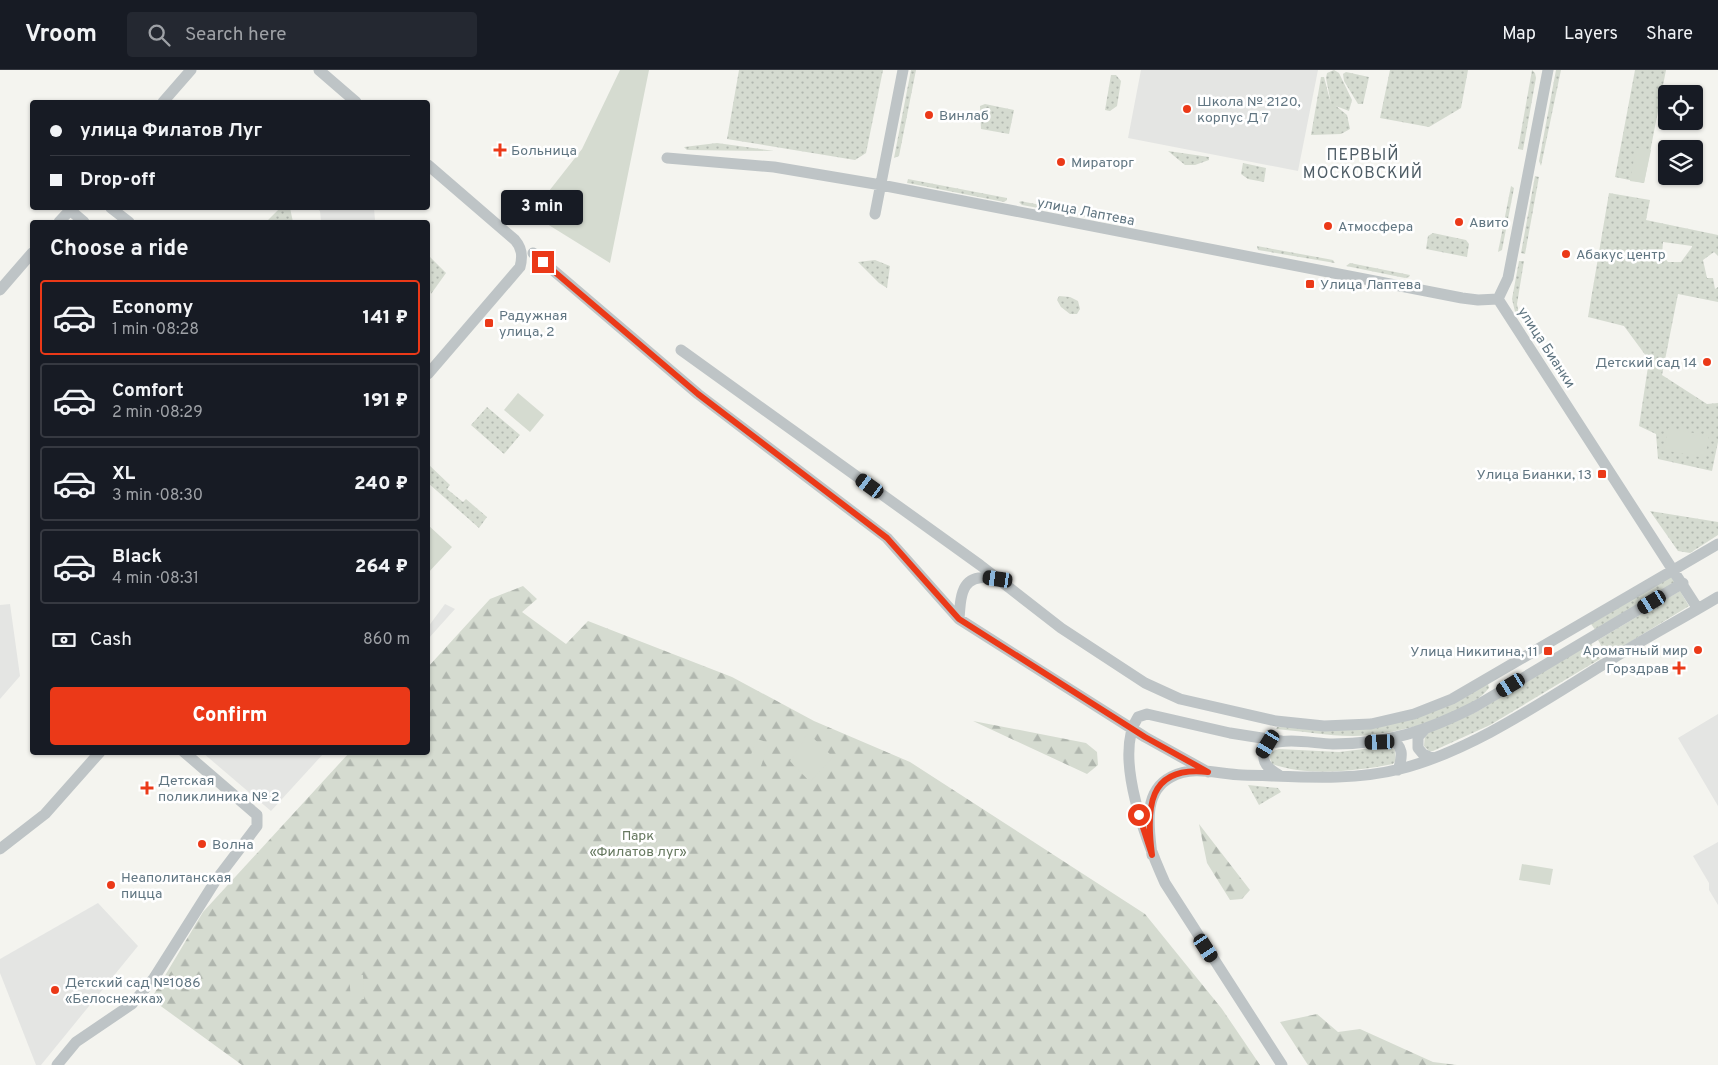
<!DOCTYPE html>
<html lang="en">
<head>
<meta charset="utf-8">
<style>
	:root { --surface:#171b24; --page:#242831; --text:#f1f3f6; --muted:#9ea1a6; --line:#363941; --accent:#eb3918 }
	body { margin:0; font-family:Overpass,sans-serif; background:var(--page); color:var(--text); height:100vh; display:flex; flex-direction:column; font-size:19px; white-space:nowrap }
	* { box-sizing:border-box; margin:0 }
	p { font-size:16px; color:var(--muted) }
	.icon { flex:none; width:28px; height:28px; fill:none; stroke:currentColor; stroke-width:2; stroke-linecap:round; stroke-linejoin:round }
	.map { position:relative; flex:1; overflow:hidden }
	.sheet { position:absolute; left:30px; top:150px; width:400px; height:535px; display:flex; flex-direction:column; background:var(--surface); border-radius:5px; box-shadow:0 1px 4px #0004 }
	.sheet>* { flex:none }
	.banner { position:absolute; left:30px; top:30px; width:400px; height:110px; border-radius:5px; box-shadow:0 1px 4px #0004; display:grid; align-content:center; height:110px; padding:0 20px; background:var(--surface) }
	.fabs { position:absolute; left:1658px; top:15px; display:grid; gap:10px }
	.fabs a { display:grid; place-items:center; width:45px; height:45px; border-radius:5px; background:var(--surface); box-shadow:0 1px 4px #0004; font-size:25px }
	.end { position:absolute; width:22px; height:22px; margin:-11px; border:6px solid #eb3918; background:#fff; box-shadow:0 0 0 2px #fff }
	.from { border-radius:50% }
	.bubble { position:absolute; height:35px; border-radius:5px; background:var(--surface); box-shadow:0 1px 4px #0004; font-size:16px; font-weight:800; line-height:35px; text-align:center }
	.car { position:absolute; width:15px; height:30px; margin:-15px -8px; border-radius:6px; box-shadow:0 0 4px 1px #0007; background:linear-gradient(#222 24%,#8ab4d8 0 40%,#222 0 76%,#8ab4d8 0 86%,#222 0) }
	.banner b { display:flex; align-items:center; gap:18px; height:48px; font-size:19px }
	.banner b+b { border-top:1px solid var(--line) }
	.banner i { width:12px; height:12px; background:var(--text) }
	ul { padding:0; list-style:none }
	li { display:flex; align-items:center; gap:15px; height:75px; margin:0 10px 8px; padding:0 10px; border:2px solid var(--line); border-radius:5px }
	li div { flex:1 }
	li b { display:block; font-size:19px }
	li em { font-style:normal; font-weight:800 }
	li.current { border-color:var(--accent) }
	li>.icon { width:45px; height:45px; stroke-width:1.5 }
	h2 { padding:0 20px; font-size:22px; line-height:60px }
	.pay { display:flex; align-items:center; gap:12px; height:55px; padding:0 20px; font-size:19px }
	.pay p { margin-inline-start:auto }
	.action { display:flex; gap:10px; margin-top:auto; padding:10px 20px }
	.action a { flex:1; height:58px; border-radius:5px; background:var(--accent); color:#fff; font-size:20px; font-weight:800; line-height:58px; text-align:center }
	header { display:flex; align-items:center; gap:30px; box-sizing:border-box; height:70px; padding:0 25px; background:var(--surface); border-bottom:1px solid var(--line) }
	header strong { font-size:24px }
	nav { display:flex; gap:28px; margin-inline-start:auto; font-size:18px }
	.search { width:350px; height:45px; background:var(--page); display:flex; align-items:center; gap:12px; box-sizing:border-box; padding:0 18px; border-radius:5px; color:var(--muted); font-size:19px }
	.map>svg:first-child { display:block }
</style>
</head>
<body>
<header>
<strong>Vroom</strong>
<div class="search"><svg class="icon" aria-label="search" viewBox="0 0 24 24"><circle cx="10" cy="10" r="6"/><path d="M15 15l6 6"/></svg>Search here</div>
<nav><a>Map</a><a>Layers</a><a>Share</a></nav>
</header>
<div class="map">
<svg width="1718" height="995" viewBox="0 0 1718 995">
	<defs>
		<pattern id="grass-dots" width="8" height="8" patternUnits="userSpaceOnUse" patternTransform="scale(1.25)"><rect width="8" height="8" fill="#d5dbd0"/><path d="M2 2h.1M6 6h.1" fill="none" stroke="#b0b6ae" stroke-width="1.8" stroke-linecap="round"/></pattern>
		<pattern id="forest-firs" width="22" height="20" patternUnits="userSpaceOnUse" patternTransform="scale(1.25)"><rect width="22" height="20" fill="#d5dbd0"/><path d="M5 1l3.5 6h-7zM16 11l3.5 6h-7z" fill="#b0b6ae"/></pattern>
	</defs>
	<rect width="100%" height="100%" fill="#f4f4ef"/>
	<!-- built -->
	<path fill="#e4e5e3" d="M1141,0H1318L1298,101L1128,68Z
		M316,138H374L375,150L379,152H321L320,141Z
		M10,534L20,606L0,629V535Z
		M445,534L455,539L428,569V557Z
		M1718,644V736L1678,668Z
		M203,683H324L271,741Z
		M1718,772V835L1709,820V813L1693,786Z
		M98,833L138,876L41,995H36L0,903V889Z"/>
	<!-- grass -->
	<path fill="url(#grass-dots)" fill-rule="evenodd" d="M739,0H883L866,83L855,90L727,69Z
		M911,0H916L899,86L894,88Z
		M1334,0L1339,3L1352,30L1349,41L1336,36L1347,45L1350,59L1341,64L1311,65L1321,7H1324L1331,34L1326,8L1327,3Z
		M1390,0H1468L1461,38L1429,57L1380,48Z
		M1532,0L1535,3L1536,8L1523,80L1518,79Z
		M1556,0H1561L1541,96L1539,91Z
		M1635,0H1666L1644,113L1615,107Z
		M1346,2L1369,7L1363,34H1358L1344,11L1343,4Z
		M1111,5H1116L1121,11L1117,36L1110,41L1105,40Z
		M985,34L1014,40L1009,64L981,59L980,36Z
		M717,73L774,81L687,80L684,77Z
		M1168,81L1209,87V90L1195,95H1185Z
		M1243,93L1266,98L1264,112L1248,109L1241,104Z
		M1535,106L1539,107L1525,184L1521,183Z
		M908,109L1007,128V130L1004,132L913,114L907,113Z
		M1511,116L1514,118L1502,180L1498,182Z
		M1609,123L1650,130L1646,150L1718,165V186L1714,182L1703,190L1707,208H1713L1715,219L1718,217V232L1678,224L1662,305L1707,334L1718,333V372L1712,401L1658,389L1656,364L1639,356L1649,290L1624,256L1588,247ZM1663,172L1692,176V177L1681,192H1668L1662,185Z
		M1022,131L1025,132L1126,151L1125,154L1022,135L1019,132Z
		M280,138H290L293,152H266Z
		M1433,163L1466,170L1469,174L1467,187L1426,179L1428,166Z
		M1257,176L1333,190L1335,193L1258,180Z
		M428,185L446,203L431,224L428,212Z
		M875,190L890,196L887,218L879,213L858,192Z
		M1519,191H1524L1517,234L1519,245L1516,246L1512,229Z
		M1350,193L1410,205L1409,207L1405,208L1346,196Z
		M1059,226L1070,227L1078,231L1080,239L1077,244H1070L1061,237L1057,230Z
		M487,337L520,365L504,384L471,355Z
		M428,394L450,415L447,419L463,432L466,429L487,447L479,458L428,413Z
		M1650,441L1718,452V465L1690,483L1678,481Z
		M1671,506L1675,512L1596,561L1591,554Z
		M1680,521L1689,536L1607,586L1598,570Z
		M1591,573L1600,589L1490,655L1433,681H1429L1424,676L1425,664L1478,641Z
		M1488,614L1489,618C1464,649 1392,665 1353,666C1327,666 1302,661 1276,659L1277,657L1370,658Z
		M1389,676L1395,680L1396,690L1393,694C1355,701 1310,707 1272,694L1269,685L1273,681L1279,679L1339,682Z
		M1248,715L1278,718L1281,722L1259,735Z"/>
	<!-- forest -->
	<path fill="url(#forest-firs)" d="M523,516L537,529L522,542L566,574L588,551L732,607L814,651L910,692L1145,844L1222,939L1260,995H242L151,929L203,842L349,683L428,682V597L490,529Z
		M973,651L1086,673L1097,682L1098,695L1087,704Z
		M1199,754L1250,820L1242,829L1230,830L1207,793Z
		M1317,944L1338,962L1360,959L1433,992L1457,995H1308L1280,952Z"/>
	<!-- garden -->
	<path fill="#d5dbd0" d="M620,0H649L610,193L531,144L582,79Z
		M1636,78L1651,80L1644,113L1630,111Z
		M518,323L544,345L530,362L504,340Z
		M1668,358L1709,366L1705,388L1664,380Z
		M428,455L452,477L428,503Z
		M808,663L833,687L810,712L790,691Z
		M757,669L769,673L760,699L747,695Z
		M1522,794L1553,799L1550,815L1519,810Z
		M349,905H363L364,929L351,930Z"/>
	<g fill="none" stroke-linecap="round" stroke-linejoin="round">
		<!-- minor -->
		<path stroke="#bec4c6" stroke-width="11" d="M319,0L356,32
			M163,32L191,0
			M667,88L774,97L881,115L1462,228L1478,230L1498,229
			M428,95L515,170C522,178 523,186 520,197L428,304
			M111,138L129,152
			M70,140L84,152
			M875,144L903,0
			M59,152L72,138
			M533,183L698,324L887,468L959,549L1145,667L1208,702
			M0,220L32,183
			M1498,229L1698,539
			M1498,229L1508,208L1548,0
			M681,280L980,495L1061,558L1145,613L1180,629L1276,651L1324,656L1371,654L1414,644L1452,629L1718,474
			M959,549C961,521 962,503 996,508
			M1425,659L1418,667V678L1423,684L1432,688
			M1389,669C1404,675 1403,686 1398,700
			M1281,671L1230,663L1147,644L1138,647C1112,686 1148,775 1165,813L1282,995
			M1279,705C1265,697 1259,689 1268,674C1289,668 1311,673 1333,674C1388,674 1427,661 1476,636L1683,513
			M0,779L45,744L100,682
			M1152,785C1149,758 1142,722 1171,707C1193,695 1218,704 1242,705C1293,706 1349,712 1400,699C1471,681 1542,632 1604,594C1641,570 1680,550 1718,527
			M57,995L76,972L132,934L154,908L216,810L257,756V745L184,682"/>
	</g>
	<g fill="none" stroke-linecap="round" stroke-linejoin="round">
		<!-- route -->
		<path stroke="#eb3918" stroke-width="6" d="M543,192L698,324L887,468L959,549L1145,667L1208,702C1147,695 1146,739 1152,785L1139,745"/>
	</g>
	<!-- markers -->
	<g fill="#eb3918" stroke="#fff" stroke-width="2">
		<circle cx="1187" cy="39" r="5"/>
		<circle cx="929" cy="45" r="5"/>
		<path d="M497.5 72.5h5v5h5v5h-5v5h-5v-5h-5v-5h5z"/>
		<circle cx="1061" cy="92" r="5"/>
		<circle cx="1459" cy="152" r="5"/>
		<circle cx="1328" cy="156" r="5"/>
		<circle cx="1566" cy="184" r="5"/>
		<rect x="1305" y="209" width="10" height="10" rx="2.5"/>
		<rect x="484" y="248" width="10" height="10" rx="2.5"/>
		<circle cx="1707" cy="292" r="5"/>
		<rect x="1597" y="399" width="10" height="10" rx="2.5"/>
		<circle cx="1698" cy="580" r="5"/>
		<rect x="1543" y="576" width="10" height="10" rx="2.5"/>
		<path d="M1676.5 590.5h5v5h5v5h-5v5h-5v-5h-5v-5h5z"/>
		<path d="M144.5 710.5h5v5h5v5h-5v5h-5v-5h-5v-5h5z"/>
		<circle cx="202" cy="774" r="5"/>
		<circle cx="111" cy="815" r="5"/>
		<circle cx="55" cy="920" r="5"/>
	</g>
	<g text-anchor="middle" stroke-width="5" stroke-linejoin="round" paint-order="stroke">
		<!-- poi labels -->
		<g font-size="14" fill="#617682" stroke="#fff" text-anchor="start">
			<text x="1197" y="36">Школа № 2120,<tspan x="1197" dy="16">корпус Д 7</tspan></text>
			<text x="939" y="50">Винлаб</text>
			<text x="511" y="85">Больница</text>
			<text x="1071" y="97">Мираторг</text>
			<text x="1469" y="157">Авито</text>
			<text x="1338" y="161">Атмосфера</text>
			<text x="1576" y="189">Абакус центр</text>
			<text x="1320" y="219">Улица Лаптева</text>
			<text x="499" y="250">Радужная<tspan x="499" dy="16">улица, 2</tspan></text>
			<text x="1697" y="297" text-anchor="end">Детский сад 14</text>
			<text x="1592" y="409" text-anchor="end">Улица Бианки, 13</text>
			<text x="1688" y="585" text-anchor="end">Ароматный мир</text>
			<text x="1538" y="586" text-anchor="end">Улица Никитина, 11</text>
			<text x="1669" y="603" text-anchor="end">Горздрав</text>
			<text x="158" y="715">Детская<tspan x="158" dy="16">поликлиника № 2</tspan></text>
			<text x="212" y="779">Волна</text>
			<text x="121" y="812">Неаполитанская<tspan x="121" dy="16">пицца</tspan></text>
			<text x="65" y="917">Детский сад №1086<tspan x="65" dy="16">«Белоснежка»</tspan></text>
		</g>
		<!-- street labels -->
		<g font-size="14" fill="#617682" stroke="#fff">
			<text transform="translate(1086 141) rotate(11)" y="5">улица Лаптева</text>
			<text transform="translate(1547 277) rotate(57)" y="5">улица Бианки</text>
		</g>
		<!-- park labels -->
		<g font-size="14" fill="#677960" stroke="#fff">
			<text x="638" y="770">Парк<tspan x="638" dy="16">«Филатов луг»</tspan></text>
		</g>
		<!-- quarter labels -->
		<g font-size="16" letter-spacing="1" fill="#505e67" stroke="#fff">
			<text x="1363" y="90">ПЕРВЫЙ<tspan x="1363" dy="18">МОСКОВСКИЙ</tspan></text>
		</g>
	</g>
</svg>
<div class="fabs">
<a><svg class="icon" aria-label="locate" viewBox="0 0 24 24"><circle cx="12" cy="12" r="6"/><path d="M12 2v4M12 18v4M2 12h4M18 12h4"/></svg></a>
<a><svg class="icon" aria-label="layers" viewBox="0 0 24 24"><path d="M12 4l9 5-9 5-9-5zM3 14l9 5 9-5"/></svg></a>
</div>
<i class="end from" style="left:1139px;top:745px"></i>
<i class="end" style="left:543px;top:192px"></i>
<div class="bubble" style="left:501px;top:120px;width:82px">3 min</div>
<i class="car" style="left:870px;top:416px;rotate:306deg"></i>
<i class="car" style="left:998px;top:509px;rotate:278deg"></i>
<i class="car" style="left:1652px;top:532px;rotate:239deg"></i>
<i class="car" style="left:1511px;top:615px;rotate:239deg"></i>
<i class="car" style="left:1380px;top:672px;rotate:268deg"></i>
<i class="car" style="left:1268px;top:674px;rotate:211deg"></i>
<i class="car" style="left:1206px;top:878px;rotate:147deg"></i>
<div class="banner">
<b><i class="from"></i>улица Филатов Луг</b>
<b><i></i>Drop-off</b>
</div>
<section class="sheet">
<h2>Choose a ride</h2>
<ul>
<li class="current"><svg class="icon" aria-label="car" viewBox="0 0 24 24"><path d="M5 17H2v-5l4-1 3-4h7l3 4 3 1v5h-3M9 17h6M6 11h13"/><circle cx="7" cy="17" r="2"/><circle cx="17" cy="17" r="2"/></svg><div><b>Economy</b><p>1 min · 08:28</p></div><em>141 ₽</em></li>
<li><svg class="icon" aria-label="car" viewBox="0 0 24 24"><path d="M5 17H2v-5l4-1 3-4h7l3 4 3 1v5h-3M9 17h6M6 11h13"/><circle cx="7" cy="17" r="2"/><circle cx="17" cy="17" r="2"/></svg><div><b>Comfort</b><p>2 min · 08:29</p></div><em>191 ₽</em></li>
<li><svg class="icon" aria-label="car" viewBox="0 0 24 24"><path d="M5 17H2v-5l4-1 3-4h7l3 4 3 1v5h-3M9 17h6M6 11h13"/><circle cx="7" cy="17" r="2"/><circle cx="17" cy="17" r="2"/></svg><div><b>XL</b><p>3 min · 08:30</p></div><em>240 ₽</em></li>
<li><svg class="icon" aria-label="car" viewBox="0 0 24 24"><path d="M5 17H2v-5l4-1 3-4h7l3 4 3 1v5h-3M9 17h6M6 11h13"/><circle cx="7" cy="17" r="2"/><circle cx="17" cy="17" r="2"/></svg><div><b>Black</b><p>4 min · 08:31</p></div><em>264 ₽</em></li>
</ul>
<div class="pay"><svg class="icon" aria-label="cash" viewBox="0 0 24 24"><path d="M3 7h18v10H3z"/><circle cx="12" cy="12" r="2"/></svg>Cash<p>860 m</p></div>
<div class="action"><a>Confirm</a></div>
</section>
</div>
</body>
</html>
